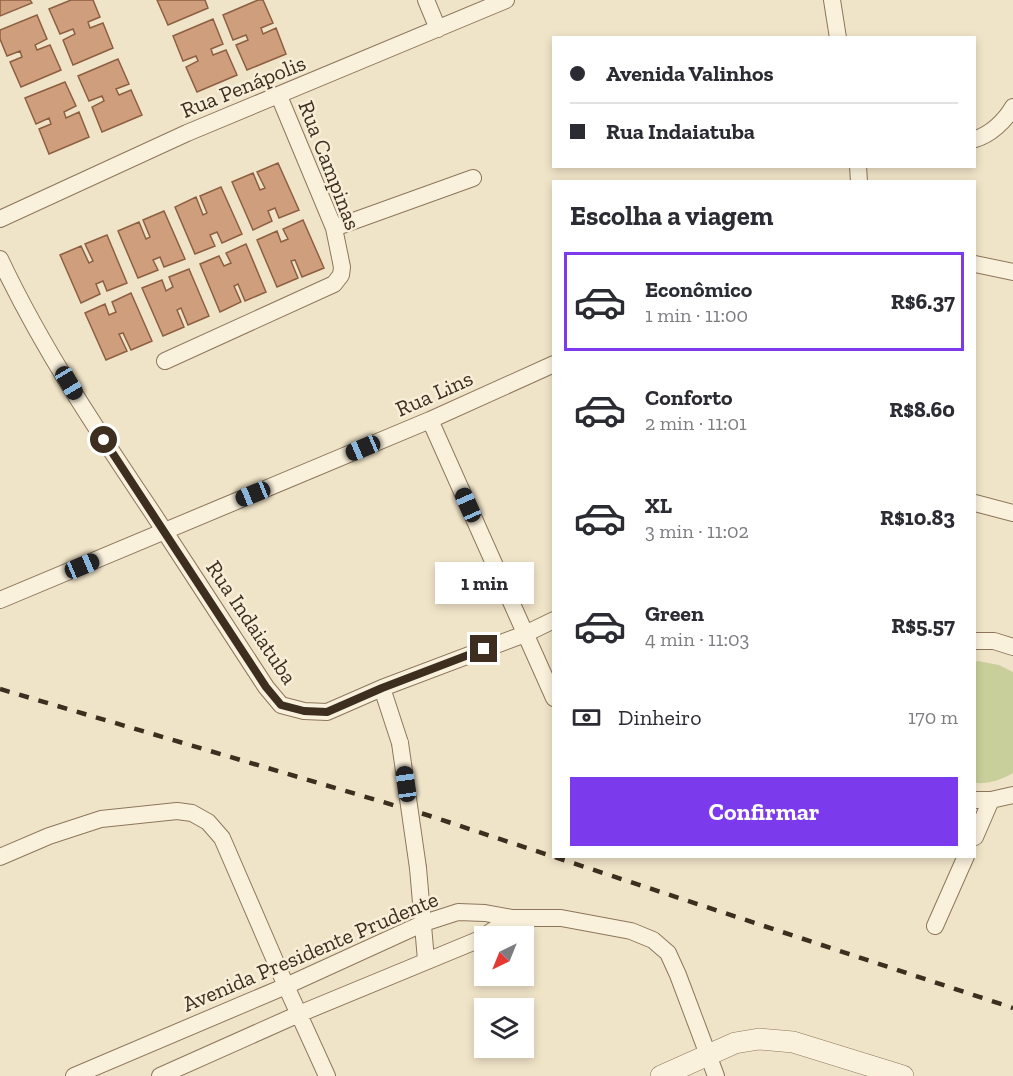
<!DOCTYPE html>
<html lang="pt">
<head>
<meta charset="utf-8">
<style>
	:root { --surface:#fff; --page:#f7f7f7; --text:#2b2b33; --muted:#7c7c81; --line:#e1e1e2; --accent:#7c3aed }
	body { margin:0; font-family:"Zilla Slab",serif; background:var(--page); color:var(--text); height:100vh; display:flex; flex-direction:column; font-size:22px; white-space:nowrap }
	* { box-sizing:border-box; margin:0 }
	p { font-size:20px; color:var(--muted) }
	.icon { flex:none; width:33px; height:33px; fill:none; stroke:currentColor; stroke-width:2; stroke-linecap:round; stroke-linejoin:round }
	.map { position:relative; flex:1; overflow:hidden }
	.sheet { position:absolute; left:552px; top:180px; width:424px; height:678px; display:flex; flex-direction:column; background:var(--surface); border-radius:0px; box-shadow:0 3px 9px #0003 }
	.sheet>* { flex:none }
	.banner { position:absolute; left:552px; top:36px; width:424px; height:132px; border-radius:0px; box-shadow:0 3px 9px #0003; display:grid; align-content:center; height:132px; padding:0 18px; background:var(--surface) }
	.needle { width:39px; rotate:223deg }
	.tools { position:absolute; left:474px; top:926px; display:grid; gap:12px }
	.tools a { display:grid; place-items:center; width:60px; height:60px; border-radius:0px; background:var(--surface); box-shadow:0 3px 9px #0003; font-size:30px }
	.end { position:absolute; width:27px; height:27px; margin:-14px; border:8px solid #3d2e20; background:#fff; box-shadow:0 0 0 3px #fff }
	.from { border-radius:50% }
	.bubble { position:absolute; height:42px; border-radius:0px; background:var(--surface); box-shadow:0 3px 9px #0003; font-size:20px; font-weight:800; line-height:42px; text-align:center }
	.car { position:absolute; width:18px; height:36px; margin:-18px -9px; border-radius:8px; box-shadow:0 0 4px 2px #0007; background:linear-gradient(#222 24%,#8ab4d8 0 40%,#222 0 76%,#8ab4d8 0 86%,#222 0) }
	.banner b { display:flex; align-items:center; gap:21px; height:57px; font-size:22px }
	.banner b+b { border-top:2px solid var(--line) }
	.banner i { width:15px; height:15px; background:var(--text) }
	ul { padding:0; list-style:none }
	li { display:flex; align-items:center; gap:18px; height:99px; margin:0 12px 9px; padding:0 6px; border:3px solid transparent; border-radius:0px }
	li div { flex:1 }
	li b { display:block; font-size:22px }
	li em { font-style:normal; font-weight:800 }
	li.on { border-color:var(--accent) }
	li>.icon { width:54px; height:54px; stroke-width:1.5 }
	h2 { padding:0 18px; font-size:27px; line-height:72px }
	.pay { display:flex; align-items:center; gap:15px; height:66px; padding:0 18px; font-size:22px }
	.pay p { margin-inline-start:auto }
	.button { display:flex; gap:12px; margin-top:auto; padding:12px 18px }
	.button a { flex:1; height:69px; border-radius:0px; background:var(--accent); color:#fff; font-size:24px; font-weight:800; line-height:69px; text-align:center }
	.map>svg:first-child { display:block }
</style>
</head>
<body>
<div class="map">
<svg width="1013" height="1076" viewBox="0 0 1013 1076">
	<rect width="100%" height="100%" fill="#f0e4c8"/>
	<!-- green -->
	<path fill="#c9cf9b" d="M978,661L999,665L1013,672V773C1001,780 989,784 975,783V662Z"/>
	<!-- building -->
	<path fill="#cf9f7d" stroke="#8d5f41" stroke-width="1.5" d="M0,0H30L32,3L0,16Z
		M71,0H93L100,17L88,22L90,28L103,23L113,48L73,65L63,40L75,34L73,29L60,34L49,9Z
		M157,0H205L208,8L168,25Z
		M258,0H263L273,23L261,28L263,34L276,28L286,54L247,70L236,45L248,40L246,35L233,40L223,15Z
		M37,15L47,39L35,45L37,50L50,45L61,70L21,87L10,62L22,57L20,51L7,56L0,39V30Z
		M213,19L223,44L211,49L213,55L226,50L237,75L197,92L186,67L198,61L196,56L183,61L173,36Z
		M118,59L129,84L116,89L119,95L131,90L142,115L102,132L92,107L104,101L102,96L89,101L78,76Z
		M65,82L76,106L64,112L66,118L79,112L89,137L49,154L39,129L51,124L49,118L36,124L25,98Z
		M278,163L299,210L279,218L275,208L268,211L272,221L253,230L232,182L253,173L260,190L265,188L257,172Z
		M221,187L242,234L222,243L217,232L210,235L215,246L195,254L175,207L196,197L203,215L207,213L200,196Z
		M164,211L185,259L164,267L160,257L153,260L158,270L138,278L118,231L139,222L146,239L150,237L143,220Z
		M303,220L324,268L302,277L295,260L291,261L298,278L277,287L257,240L277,231L281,242L288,239L283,229Z
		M107,235L127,283L107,291L103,281L96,284L100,294L81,303L60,255L81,246L89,263L93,261L85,244Z
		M246,244L266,292L245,301L238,284L234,286L241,302L220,312L200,264L219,256L224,266L231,263L226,253Z
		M189,269L209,316L188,325L181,308L177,310L184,327L163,336L142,288L162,280L166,291L173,287L169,277Z
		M131,293L152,341L131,350L123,333L119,334L127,351L106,360L85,313L105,304L109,315L116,312L112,302Z"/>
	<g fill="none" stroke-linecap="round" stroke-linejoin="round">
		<defs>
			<path id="minor" d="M426,0L438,29
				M832,0L838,38
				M975,139C990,135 1005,121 1013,107
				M858,166L859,182
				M0,219L187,133L506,0
				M334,228L473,178
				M0,259C42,348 97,430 152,512C190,570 228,629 266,687L281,705L304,711L327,712L382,688L525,634L554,620
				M975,264L1013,272
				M165,361L334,284L341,275L342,267L334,228L279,96
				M430,420L554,698
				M975,503L1013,513
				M0,600L430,420L554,364
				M975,641H994L1013,647
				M382,688L400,743
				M975,800H991L1013,795
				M975,837L991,800
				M0,857L49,836L101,819L177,811L192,813L208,822L222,838L286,986L327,1076
				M418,868L426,960
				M935,926L966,856
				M74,1076L286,986L424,923L458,912L485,913L512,918H561L631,931L653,940L668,953L678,975L716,1076
				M160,1076L299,1014L478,940L512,918"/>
			<path id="tertiary" d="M661,1076L735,1043L759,1039L793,1042L903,1076"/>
		</defs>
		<!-- minor casing -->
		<use href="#minor" stroke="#8d765c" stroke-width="18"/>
		<!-- tertiary casing -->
		<use href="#tertiary" stroke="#8d765c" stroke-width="22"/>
		<!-- minor -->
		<use href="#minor" stroke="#faf1dc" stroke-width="16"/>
		<!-- tertiary -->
		<use href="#tertiary" stroke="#faf1dc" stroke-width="21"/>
		<!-- rail -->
		<path stroke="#3d2e20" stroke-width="4.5" stroke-dasharray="10 10" stroke-linecap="butt" d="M0,689L427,815L1013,1008"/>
		<defs>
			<path id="minor-bridge" d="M400,743L418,868"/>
		</defs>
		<!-- minor-bridge casing -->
		<use href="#minor-bridge" stroke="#8d765c" stroke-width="18" stroke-linecap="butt"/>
		<!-- minor-bridge -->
		<use href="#minor-bridge" stroke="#faf1dc" stroke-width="16"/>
	</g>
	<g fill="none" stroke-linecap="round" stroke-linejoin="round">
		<!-- route -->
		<path stroke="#3d2e20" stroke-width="8" d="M104,440L266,687L281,705L304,711L327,712L382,688L484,649"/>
	</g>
	<g text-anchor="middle" stroke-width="5" stroke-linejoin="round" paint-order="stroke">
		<!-- street labels -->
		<g font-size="22" fill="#3d2e20" stroke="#f7eed8">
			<text transform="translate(243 86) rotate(-22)" y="8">Rua Penápolis</text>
			<text transform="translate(330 165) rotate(69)" y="8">Rua Campinas</text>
			<text transform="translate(434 393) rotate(-24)" y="8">Rua Lins</text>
			<text transform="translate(252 622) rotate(56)" y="8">Rua Indaiatuba</text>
			<text transform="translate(310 951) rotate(-23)" y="8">Avenida Presidente Prudente</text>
		</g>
	</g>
</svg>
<div class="tools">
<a><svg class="needle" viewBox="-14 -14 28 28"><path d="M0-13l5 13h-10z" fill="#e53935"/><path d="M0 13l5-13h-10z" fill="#7c7c81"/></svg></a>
<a><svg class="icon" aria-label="layers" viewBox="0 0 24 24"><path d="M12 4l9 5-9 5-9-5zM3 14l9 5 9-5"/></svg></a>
</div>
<i class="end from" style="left:104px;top:440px"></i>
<i class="end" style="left:484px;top:649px"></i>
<div class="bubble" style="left:435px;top:562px;width:99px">1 min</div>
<i class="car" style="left:69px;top:383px;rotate:149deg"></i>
<i class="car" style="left:363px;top:448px;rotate:247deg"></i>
<i class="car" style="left:253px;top:494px;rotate:248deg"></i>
<i class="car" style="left:468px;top:505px;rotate:336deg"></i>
<i class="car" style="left:82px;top:566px;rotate:67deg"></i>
<i class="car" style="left:406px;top:784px;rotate:352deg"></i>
<div class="banner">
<b><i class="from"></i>Avenida Valinhos</b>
<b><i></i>Rua Indaiatuba</b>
</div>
<section class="sheet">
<h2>Escolha a viagem</h2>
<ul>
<li class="on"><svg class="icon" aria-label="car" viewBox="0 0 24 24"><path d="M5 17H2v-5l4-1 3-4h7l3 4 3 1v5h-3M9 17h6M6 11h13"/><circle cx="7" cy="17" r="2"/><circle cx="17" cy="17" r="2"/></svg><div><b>Econômico</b><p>1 min · 11:00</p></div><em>R$6.37</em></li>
<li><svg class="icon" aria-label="car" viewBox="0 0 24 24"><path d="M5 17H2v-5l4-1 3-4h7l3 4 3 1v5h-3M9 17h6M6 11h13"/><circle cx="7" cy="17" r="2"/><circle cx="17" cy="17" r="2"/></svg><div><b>Conforto</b><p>2 min · 11:01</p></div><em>R$8.60</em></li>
<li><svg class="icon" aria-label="car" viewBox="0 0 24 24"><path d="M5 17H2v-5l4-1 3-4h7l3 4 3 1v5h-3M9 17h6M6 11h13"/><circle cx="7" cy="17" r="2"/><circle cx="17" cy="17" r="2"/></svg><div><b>XL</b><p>3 min · 11:02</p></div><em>R$10.83</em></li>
<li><svg class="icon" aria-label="car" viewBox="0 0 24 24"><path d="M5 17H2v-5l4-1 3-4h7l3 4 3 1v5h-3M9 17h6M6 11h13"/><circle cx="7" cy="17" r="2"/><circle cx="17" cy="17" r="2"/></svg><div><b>Green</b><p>4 min · 11:03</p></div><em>R$5.57</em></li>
</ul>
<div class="pay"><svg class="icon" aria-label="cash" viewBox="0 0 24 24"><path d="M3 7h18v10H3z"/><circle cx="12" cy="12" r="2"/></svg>Dinheiro<p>170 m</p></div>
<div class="button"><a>Confirmar</a></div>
</section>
</div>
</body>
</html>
